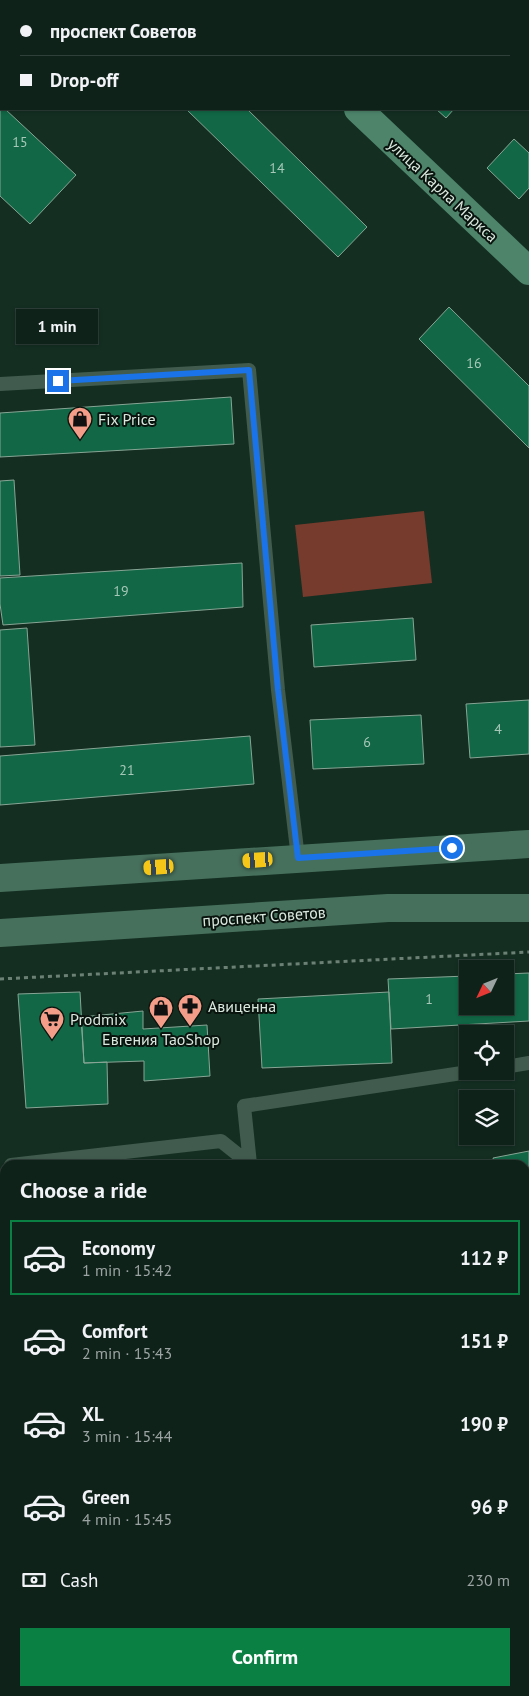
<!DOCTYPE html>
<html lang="en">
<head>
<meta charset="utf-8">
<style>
	:root { --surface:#0f221a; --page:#182a23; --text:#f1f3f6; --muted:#9ba4a2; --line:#2f3f39; --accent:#0b8043 }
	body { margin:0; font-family:"PT Sans",sans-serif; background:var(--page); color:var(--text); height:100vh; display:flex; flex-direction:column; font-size:19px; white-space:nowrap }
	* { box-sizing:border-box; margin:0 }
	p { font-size:16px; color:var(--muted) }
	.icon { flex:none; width:28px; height:28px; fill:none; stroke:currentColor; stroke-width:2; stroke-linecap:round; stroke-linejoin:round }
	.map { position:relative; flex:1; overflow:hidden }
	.panel { position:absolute; left:0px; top:1160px; width:530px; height:536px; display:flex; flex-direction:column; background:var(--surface); border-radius:15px 15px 0 0; box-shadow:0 1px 4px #0004,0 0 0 1px var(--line) }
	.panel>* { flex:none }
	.hud { position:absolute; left:0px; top:0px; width:530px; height:110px; box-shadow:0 1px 4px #0004,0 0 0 1px var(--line); display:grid; align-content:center; height:110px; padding:0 20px; background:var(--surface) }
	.needle { width:32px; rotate:227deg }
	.buttons { position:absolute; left:459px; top:960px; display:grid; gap:10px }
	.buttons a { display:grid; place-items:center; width:55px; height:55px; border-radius:0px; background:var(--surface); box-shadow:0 1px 4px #0004,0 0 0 1px var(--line); font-size:25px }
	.end { position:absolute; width:22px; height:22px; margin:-11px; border:6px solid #1a73e8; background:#fff; box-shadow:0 0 0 2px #fff }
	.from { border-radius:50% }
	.bubble { position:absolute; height:35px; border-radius:0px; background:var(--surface); box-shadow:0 1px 4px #0004,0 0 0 1px var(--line); font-size:16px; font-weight:800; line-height:35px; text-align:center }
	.car { position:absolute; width:15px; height:30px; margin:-15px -8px; border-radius:6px; box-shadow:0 0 4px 1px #0007; background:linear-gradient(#f5c518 24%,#345 0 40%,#f5c518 0 76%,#345 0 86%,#f5c518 0) }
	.hud b { display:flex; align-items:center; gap:18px; height:48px; font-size:19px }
	.hud b+b { border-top:1px solid var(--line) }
	.hud i { width:12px; height:12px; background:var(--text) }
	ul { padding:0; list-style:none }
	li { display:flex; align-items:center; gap:15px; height:75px; margin:0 10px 8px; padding:0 10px; border:2px solid transparent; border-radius:0px }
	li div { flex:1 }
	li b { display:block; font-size:19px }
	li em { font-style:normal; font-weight:800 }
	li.active { border-color:var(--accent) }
	li>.icon { width:45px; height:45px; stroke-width:1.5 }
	h2 { padding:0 20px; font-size:22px; line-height:60px }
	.pay { display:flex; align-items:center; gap:12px; height:55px; padding:0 20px; font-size:19px }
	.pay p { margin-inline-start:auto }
	.action { display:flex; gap:10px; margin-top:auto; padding:10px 20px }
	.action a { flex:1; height:58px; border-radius:0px; background:var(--accent); color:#fff; font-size:20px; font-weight:800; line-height:58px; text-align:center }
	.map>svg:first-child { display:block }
</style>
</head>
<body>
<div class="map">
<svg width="529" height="1696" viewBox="0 0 529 1696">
	<rect width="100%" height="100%" fill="#142e22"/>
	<!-- green -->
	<path fill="#773b2d" d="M424,511L432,583L303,597L295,525Z"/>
	<!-- building -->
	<path fill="#116746" stroke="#88a595" d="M70,0H132L134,1H71Z
		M0,104L1,109H5L76,175L30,224L0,196Z
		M186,109H247L367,227L338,257Z
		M436,109H454L446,118Z
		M514,139L529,153V188L519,199L487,168Z
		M449,307L529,386V448L419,339Z
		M231,397L234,444L0,457V413Z
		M14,480L20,575L0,576V481Z
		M242,563L243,607L3,625L0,604V578Z
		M413,618L416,660L314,667L311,625Z
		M27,628L35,745L0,747V630Z
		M529,700V754L470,758L466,704Z
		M421,715L424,764L313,769L310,720Z
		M250,736L254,784L0,805V756Z
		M529,973V1021L391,1029L388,979L468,976V1006H505V974Z
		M80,992L84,1063L107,1062L108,1104L26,1108L18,994Z
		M389,992L392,1063L262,1068L258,999Z
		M143,1011V1029L207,1025L210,1076L144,1081V1061L84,1063L81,1017Z
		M529,1151V1349L525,1328V1165H495L493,1158Z
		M5,1648V1691H12L13,1696H0V1649Z
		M72,1691H127L129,1696H73Z
		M287,1691H342L326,1696H289Z"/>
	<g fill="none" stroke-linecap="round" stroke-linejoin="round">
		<!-- path -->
		<path stroke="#6c8176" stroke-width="3" stroke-dasharray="4 4" stroke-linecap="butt" d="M0,979L529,952"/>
		<!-- service -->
		<path stroke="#415c4e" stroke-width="14" d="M0,384L249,370L278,690L298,858
			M505,1067L529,1063
			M250,1164L244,1106L475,1071
			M11,1165L221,1141L251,1165
			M525,1405H529"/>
		<!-- minor -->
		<path stroke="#415c4e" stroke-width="28" d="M300,1L301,0
			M0,1260L5,1271
			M0,1629L5,1628
			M182,1691L184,1696"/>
		<!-- secondary -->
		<path stroke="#47705c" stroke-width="28" d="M0,878L529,844
			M0,933L388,908H529"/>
		<!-- primary -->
		<path stroke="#4d846a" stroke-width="28" d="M249,0L250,1
			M358,109L529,271"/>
	</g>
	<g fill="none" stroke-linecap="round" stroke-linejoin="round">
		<!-- route -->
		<path stroke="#1a73e8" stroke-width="6" d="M58,381L249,370L278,690L298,858L452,848"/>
	</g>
	<!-- icons -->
	<defs>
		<symbol id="shop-pin" viewBox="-11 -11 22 30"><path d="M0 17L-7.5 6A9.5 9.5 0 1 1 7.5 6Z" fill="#f49e89" stroke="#09140e"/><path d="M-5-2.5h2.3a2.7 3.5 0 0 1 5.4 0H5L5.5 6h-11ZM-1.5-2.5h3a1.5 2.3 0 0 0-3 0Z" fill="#111"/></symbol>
		<symbol id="pharmacy-pin" viewBox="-11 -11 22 30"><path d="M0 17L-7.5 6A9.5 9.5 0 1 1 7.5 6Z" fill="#f49e89" stroke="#09140e"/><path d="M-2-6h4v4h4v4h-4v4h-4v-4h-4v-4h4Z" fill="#111"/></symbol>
		<symbol id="supermarket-pin" viewBox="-11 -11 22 30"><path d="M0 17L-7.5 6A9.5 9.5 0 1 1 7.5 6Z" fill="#f49e89" stroke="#09140e"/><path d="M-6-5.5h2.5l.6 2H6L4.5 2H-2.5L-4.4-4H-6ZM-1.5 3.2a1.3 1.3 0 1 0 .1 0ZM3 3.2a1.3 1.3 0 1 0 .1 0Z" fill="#111"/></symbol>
	</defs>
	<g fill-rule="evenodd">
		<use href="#shop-pin" x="66" y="405" width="28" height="38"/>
		<use href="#pharmacy-pin" x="176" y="992" width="28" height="38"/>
		<use href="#shop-pin" x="147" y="994" width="28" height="38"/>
		<use href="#supermarket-pin" x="38" y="1005" width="28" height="38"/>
	</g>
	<g text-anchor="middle" stroke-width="4" stroke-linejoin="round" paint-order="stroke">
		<!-- number labels -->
		<g font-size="14" fill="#a8c8ba">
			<text x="20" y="147">15</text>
			<text x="277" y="173">14</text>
			<text x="474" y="368">16</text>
			<text x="121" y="596">19</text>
			<text x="498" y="734">4</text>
			<text x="367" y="747">6</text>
			<text x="127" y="775">21</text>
			<text x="429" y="1004">1</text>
		</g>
		<!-- street labels -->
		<g font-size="16" fill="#dae9e0" stroke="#09140e">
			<text transform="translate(443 190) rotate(43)" y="6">улица Карла Маркса</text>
			<text transform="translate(264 916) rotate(-4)" y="6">проспект Советов</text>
		</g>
		<!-- poi labels -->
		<g font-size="16" fill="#dae9e0" stroke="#09140e" text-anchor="start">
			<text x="98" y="425">Fix Price</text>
			<text x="208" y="1012">Авиценна</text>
			<text x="70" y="1025">Prodmix</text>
			<text x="161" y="1045" text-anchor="middle">Евгения TaoShop</text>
		</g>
	</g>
</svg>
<div class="buttons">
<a><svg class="needle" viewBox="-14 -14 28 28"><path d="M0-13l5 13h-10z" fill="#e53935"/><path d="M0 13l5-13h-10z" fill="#9ba4a2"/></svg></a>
<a><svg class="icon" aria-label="locate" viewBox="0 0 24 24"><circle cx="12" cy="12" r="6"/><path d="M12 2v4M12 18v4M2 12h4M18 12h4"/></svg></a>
<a><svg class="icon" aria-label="layers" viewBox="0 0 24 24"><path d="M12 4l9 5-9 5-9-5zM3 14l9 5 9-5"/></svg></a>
</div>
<i class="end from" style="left:452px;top:848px"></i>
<i class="end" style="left:58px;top:381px"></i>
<div class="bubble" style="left:16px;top:309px;width:82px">1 min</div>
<i class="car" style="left:258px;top:860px;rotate:266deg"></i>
<i class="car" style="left:159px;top:867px;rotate:266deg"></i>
<div class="hud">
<b><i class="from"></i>проспект Советов</b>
<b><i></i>Drop-off</b>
</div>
<section class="panel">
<h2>Choose a ride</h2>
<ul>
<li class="active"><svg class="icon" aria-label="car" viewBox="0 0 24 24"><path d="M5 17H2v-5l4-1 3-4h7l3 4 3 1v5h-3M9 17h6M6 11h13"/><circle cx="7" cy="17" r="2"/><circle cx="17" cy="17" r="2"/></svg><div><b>Economy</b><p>1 min · 15:42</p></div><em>112 ₽</em></li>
<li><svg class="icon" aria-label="car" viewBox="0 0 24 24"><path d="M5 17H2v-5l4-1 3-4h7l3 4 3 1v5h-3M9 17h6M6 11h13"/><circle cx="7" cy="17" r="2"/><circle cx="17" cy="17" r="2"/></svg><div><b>Comfort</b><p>2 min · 15:43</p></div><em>151 ₽</em></li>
<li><svg class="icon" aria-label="car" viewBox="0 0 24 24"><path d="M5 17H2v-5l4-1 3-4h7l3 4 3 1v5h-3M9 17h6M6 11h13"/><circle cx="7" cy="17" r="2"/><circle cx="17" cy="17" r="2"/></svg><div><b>XL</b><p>3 min · 15:44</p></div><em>190 ₽</em></li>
<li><svg class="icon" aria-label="car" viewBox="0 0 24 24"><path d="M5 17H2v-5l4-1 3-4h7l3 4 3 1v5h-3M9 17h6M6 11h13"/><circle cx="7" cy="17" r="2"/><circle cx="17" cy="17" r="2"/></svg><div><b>Green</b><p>4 min · 15:45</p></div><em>96 ₽</em></li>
</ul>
<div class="pay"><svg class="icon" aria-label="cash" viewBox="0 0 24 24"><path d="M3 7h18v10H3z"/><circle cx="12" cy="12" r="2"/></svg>Cash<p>230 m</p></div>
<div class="action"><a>Confirm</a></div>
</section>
</div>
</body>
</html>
